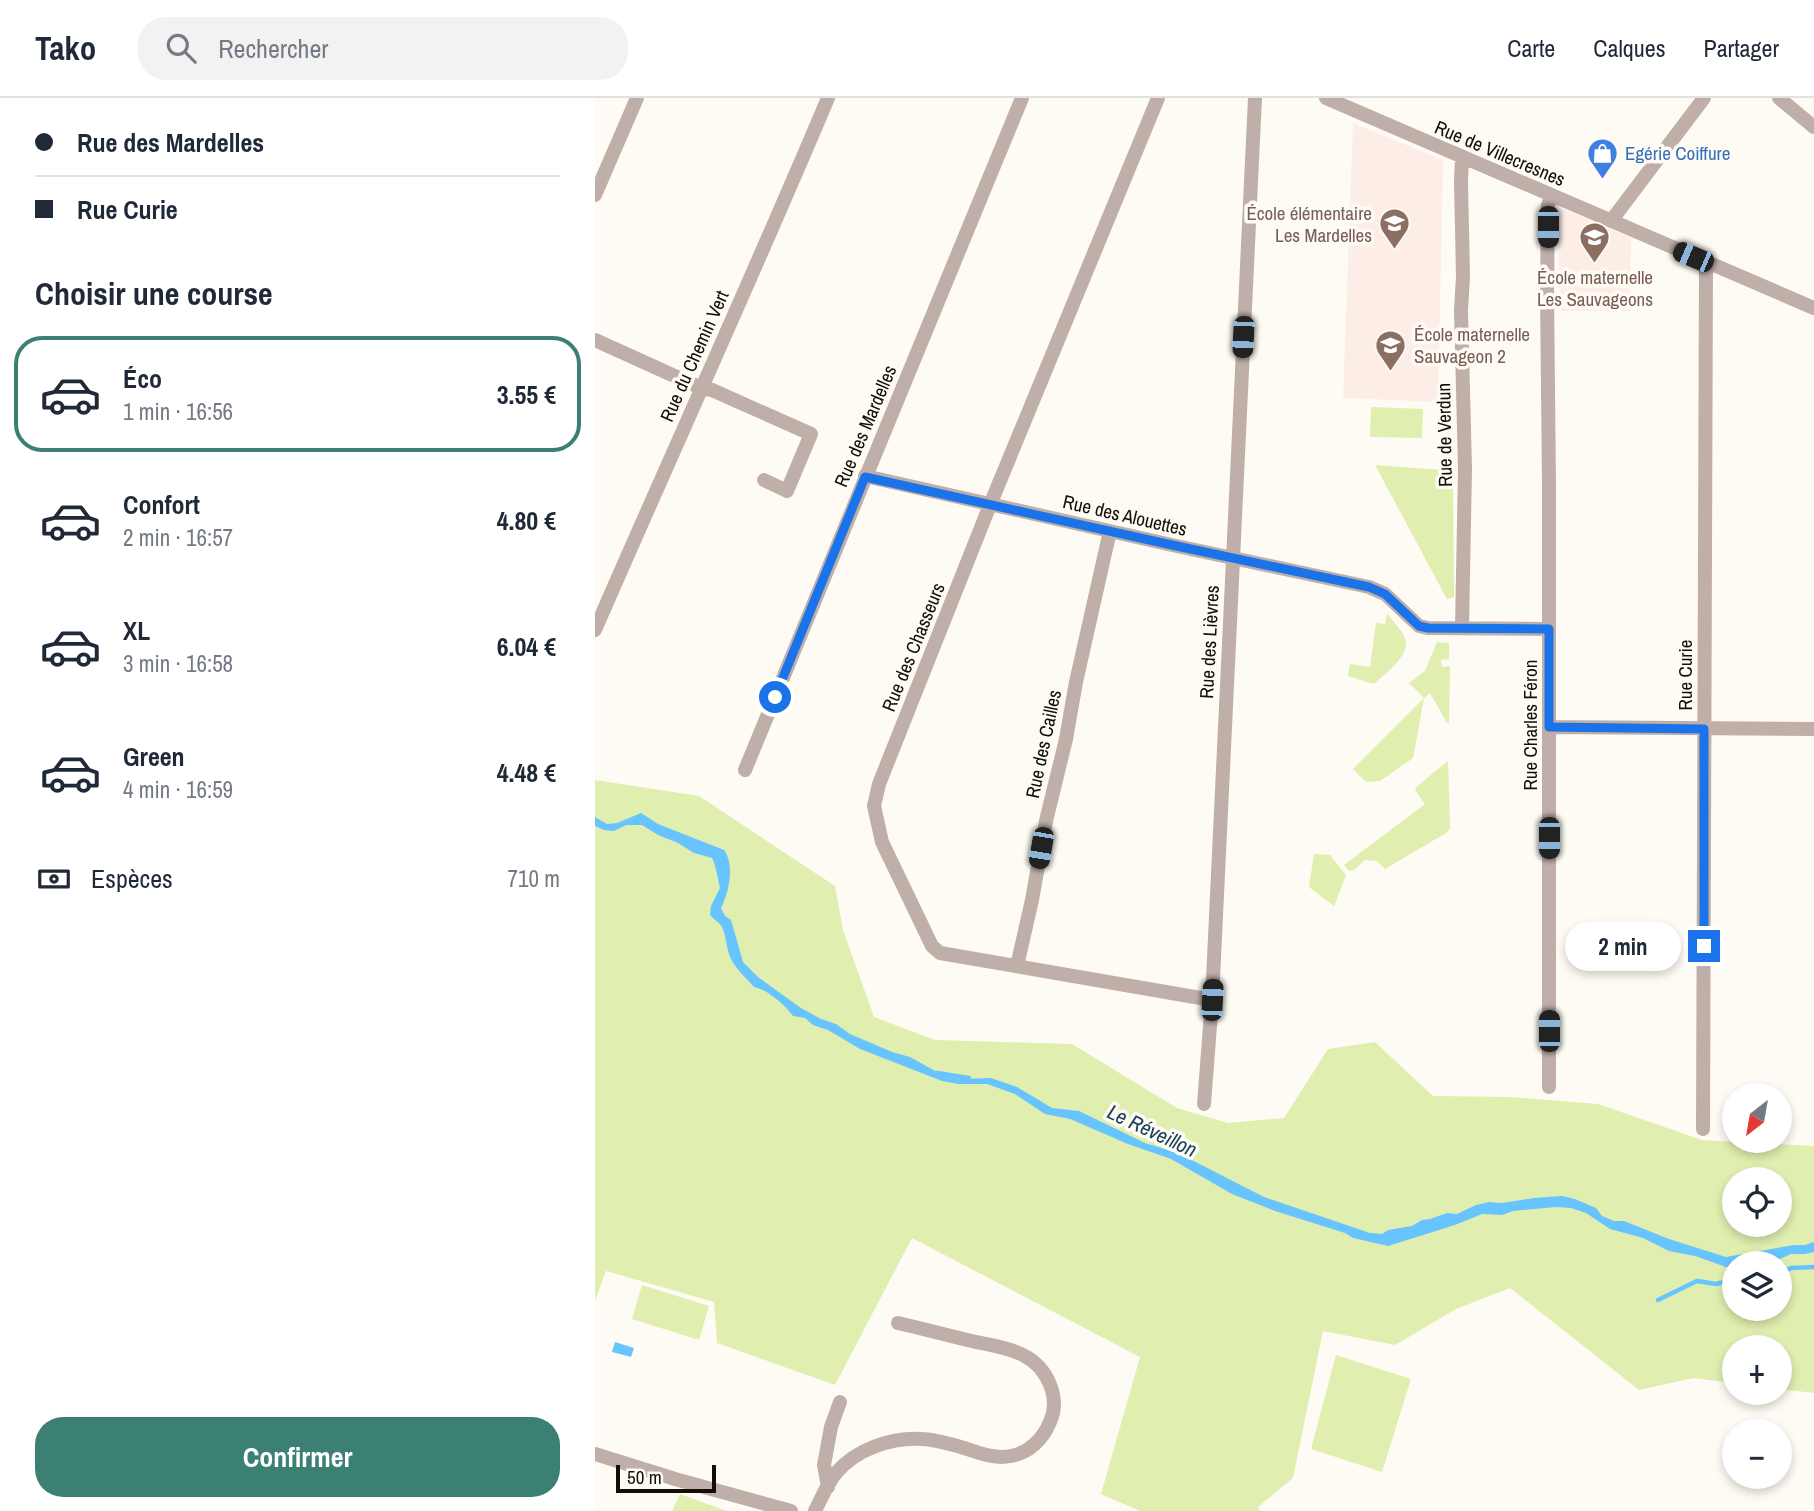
<!DOCTYPE html>
<html lang="fr">
<head>
<meta charset="utf-8">
<style>
	:root { --surface:#fff; --page:#f2f2f3; --text:#1f2937; --muted:#747a83; --line:#e0e1e3; --accent:#3c8074 }
	body { margin:0; font-family:"Archivo Narrow",sans-serif; background:var(--page); color:var(--text); height:100vh; display:flex; flex-direction:column; font-size:26px; white-space:nowrap }
	* { box-sizing:border-box; margin:0 }
	p { font-size:23px; color:var(--muted) }
	.icon { flex:none; width:38px; height:38px; fill:none; stroke:currentColor; stroke-width:2; stroke-linecap:round; stroke-linejoin:round }
	.map { position:relative; flex:1; overflow:hidden }
	.drawer { display:flex; flex-direction:column; background:var(--surface); width:595px }
	.drawer>* { flex:none }
	.banner { display:grid; align-content:center; height:154px; padding:0 35px; background:var(--surface) }
	.needle { width:46px; rotate:211deg }
	.tools { position:absolute; left:1127px; top:985px; display:grid; gap:14px }
	.tools a { display:grid; place-items:center; width:70px; height:70px; border-radius:50%; background:var(--surface); box-shadow:0 4px 10px #0003; font-size:35px }
	.scale { position:absolute; left:21px; bottom:18px; width:100px; box-sizing:border-box; padding-left:7px; border:4px solid #140f04; border-top:0; font-size:19px; line-height:24px; white-space:nowrap; color:#140f04; -webkit-text-stroke:5px #fefbf4; paint-order:stroke }
	.end { position:absolute; width:32px; height:32px; margin:-16px; border:9px solid #1a73e8; background:#fff; box-shadow:0 0 0 4px #fff }
	.from { border-radius:50% }
	.bubble { position:absolute; height:49px; border-radius:24px; background:var(--surface); box-shadow:0 4px 10px #0003; font-size:23px; font-weight:800; line-height:49px; text-align:center }
	.car { position:absolute; width:21px; height:42px; margin:-21px -10px; border-radius:9px; box-shadow:0 0 5px 2px #0007; background:linear-gradient(#222 24%,#8ab4d8 0 40%,#222 0 76%,#8ab4d8 0 86%,#222 0) }
	.banner b { display:flex; align-items:center; gap:24px; height:66px; font-size:26px }
	.banner b+b { border-top:2px solid var(--line) }
	.banner i { width:18px; height:18px; background:var(--text) }
	ul { padding:0; list-style:none }
	li { display:flex; align-items:center; gap:21px; height:116px; margin:0 14px 10px; padding:0 21px; border:4px solid transparent; border-radius:28px }
	li div { flex:1 }
	li b { display:block; font-size:26px }
	li em { font-style:normal; font-weight:800 }
	li.on { border-color:var(--accent) }
	li>.icon { width:63px; height:63px; stroke-width:1.5 }
	h2 { padding:0 35px; font-size:32px; line-height:84px }
	.pay { display:flex; align-items:center; gap:18px; height:77px; padding:0 35px; font-size:26px }
	.pay p { margin-inline-start:auto }
	.primary-button { display:flex; gap:14px; margin-top:auto; padding:14px 35px }
	.primary-button a { flex:1; height:80px; border-radius:28px; background:var(--accent); color:#fff; font-size:28px; font-weight:800; line-height:80px; text-align:center }
	header { display:flex; align-items:center; gap:42px; box-sizing:border-box; height:98px; padding:0 35px; background:var(--surface); border-bottom:2px solid var(--line) }
	header strong { font-size:33px }
	nav { display:flex; gap:38px; margin-inline-start:auto; font-size:24px }
	.search { width:490px; height:63px; background:var(--page); display:flex; align-items:center; gap:18px; box-sizing:border-box; padding:0 24px; border-radius:28px; color:var(--muted); font-size:26px }
	main { display:flex; flex:1; min-height:0 }
	.map>svg:first-child { display:block }
</style>
</head>
<body>
<header>
<strong>Tako</strong>
<div class="search"><svg class="icon" aria-label="search" viewBox="0 0 24 24"><circle cx="10" cy="10" r="6"/><path d="M15 15l6 6"/></svg>Rechercher</div>
<nav><a>Carte</a><a>Calques</a><a>Partager</a></nav>
</header>
<main>
<section class="drawer">
<div class="banner">
<b><i class="from"></i>Rue des Mardelles</b>
<b><i></i>Rue Curie</b>
</div>
<h2>Choisir une course</h2>
<ul>
<li class="on"><svg class="icon" aria-label="car" viewBox="0 0 24 24"><path d="M5 17H2v-5l4-1 3-4h7l3 4 3 1v5h-3M9 17h6M6 11h13"/><circle cx="7" cy="17" r="2"/><circle cx="17" cy="17" r="2"/></svg><div><b>Éco</b><p>1 min · 16:56</p></div><em>3.55 €</em></li>
<li><svg class="icon" aria-label="car" viewBox="0 0 24 24"><path d="M5 17H2v-5l4-1 3-4h7l3 4 3 1v5h-3M9 17h6M6 11h13"/><circle cx="7" cy="17" r="2"/><circle cx="17" cy="17" r="2"/></svg><div><b>Confort</b><p>2 min · 16:57</p></div><em>4.80 €</em></li>
<li><svg class="icon" aria-label="car" viewBox="0 0 24 24"><path d="M5 17H2v-5l4-1 3-4h7l3 4 3 1v5h-3M9 17h6M6 11h13"/><circle cx="7" cy="17" r="2"/><circle cx="17" cy="17" r="2"/></svg><div><b>XL</b><p>3 min · 16:58</p></div><em>6.04 €</em></li>
<li><svg class="icon" aria-label="car" viewBox="0 0 24 24"><path d="M5 17H2v-5l4-1 3-4h7l3 4 3 1v5h-3M9 17h6M6 11h13"/><circle cx="7" cy="17" r="2"/><circle cx="17" cy="17" r="2"/></svg><div><b>Green</b><p>4 min · 16:59</p></div><em>4.48 €</em></li>
</ul>
<div class="pay"><svg class="icon" aria-label="cash" viewBox="0 0 24 24"><path d="M3 7h18v10H3z"/><circle cx="12" cy="12" r="2"/></svg>Espèces<p>710 m</p></div>
<div class="primary-button"><a>Confirmer</a></div>
</section>
<div class="map">
<svg width="1219" height="1413" viewBox="0 0 1219 1413">
	<rect width="100%" height="100%" fill="#fefbf4"/>
	<!-- education -->
	<path fill="#fceee7" d="M758,25L848,62L843,304L748,300Z
		M967,110L1036,140L1035,213H966L962,114Z"/>
	<!-- green -->
	<path fill="#e0eeaf" fill-rule="evenodd" d="M776,309L828,311L827,340L775,339Z
		M780,367L848,372L858,380L859,499L852,501Z
		M792,515C797,522 805,530 809,538C818,557 791,574 779,586L753,578L755,566L775,569L781,525L790,526Z
		M842,544L854,545V561L846,562L847,569L855,568L854,625H852L835,595L829,600L818,660L785,683L771,684L758,671L829,600L814,585L830,573Z
		M853,663L855,730L851,735L790,771L782,763L770,762L759,772L754,773L749,767L830,706L820,692L821,689Z
		M0,682L104,698L240,788L248,832L279,919L340,942L477,946L582,1010L633,1025L689,1020L733,951L780,944L838,998L915,999L1003,1006L1107,1042L1219,1048V1295L1185,1291V1250H1139V1285L1098,1280L1044,1292L915,1190L861,1211L800,1247L728,1233L698,1380L663,1409L665,1413H545L506,1396L545,1259L317,1140L240,1287L122,1245L119,1204L11,1173L0,1203ZM1139,1082H1185V1127H1139ZM1139,1166H1185V1211H1139Z
		M719,756L735,757L751,777L739,808L714,789Z
		M47,1187L114,1208L104,1242L37,1221Z
		M741,1257L816,1281L787,1374L716,1351Z
		M85,1396L132,1413H77Z"/>
	<!-- water -->
	<path fill="#68c4fe" d="M46,715L63,726L129,752C140,767 134,794 126,810L130,818L136,822L148,864L163,879L206,910L226,921L241,926L255,936L297,954L315,959L349,978L365,981L396,980L422,989L457,1010L484,1013L550,1045L583,1055L669,1099L775,1135L787,1136L793,1132L817,1128L827,1122L835,1121L852,1115L862,1116L881,1107L894,1104L907,1105L939,1100L967,1098L980,1101L1001,1110L1007,1118L1019,1123H1029L1074,1141L1131,1159L1199,1147H1210L1219,1144V1154L1210,1156H1196L1185,1161L1155,1165L1139,1166V1168L1131,1169L1100,1158L1074,1153L1048,1140L1015,1131L991,1115L976,1110L961,1109L918,1113L907,1117L887,1116L860,1127L793,1148L758,1140L750,1135L680,1113L637,1096L576,1061L533,1046L475,1021L450,1016L420,996L392,986H363L347,983L265,951L233,932L218,927L210,920L198,918C190,907 173,892 159,889C152,881 142,872 137,863C131,852 132,840 127,829C124,824 119,822 115,817L116,808L125,790C123,782 121,767 117,760L99,755L83,745L63,737L47,727H31L19,733L9,732L0,728V719L12,726L22,725Z
		M20,1244L39,1250L36,1259L17,1254Z"/>
	<g fill="none" stroke-linecap="round" stroke-linejoin="round">
		<!-- stream -->
		<path stroke="#68c4fe" stroke-width="4.5" d="M342,975L374,980
			M1185,1176L1196,1170L1219,1169
			M1063,1202L1102,1183L1121,1186L1129,1184L1139,1186"/>
		<!-- minor -->
		<path stroke="#c0afa9" stroke-width="14" d="M563,0L395,407L284,686L279,708L287,744L337,848L345,855L617,902
			M731,0L1219,210
			M1184,0L1219,29
			M0,97L42,0
			M1016,123L1109,0
			M0,242L106,290L117,292L216,336L192,393L169,382
			M270,378L577,447L774,489L790,496L824,528L833,530L954,531
			M867,530L870,371L866,212L868,178L866,84L867,60
			M0,532C77,355 158,178 233,0
			M954,629L1219,631
			M150,672L427,0
			M422,868L437,802L451,723L471,641L481,584L515,433
			M954,989V389L952,194L953,107L957,97
			M609,1006L617,902L660,0
			M1108,1031L1111,164
			M0,1356L80,1381L196,1413
			M233,1389L229,1367L236,1329L245,1304
			M220,1413C226,1401 232,1386 241,1375C261,1351 297,1339 327,1341C338,1341 349,1345 359,1347C378,1352 396,1362 416,1358C434,1355 448,1341 455,1324C466,1299 452,1269 428,1257C414,1250 397,1247 381,1244C355,1238 329,1231 303,1225"/>
	</g>
	<g fill="none" stroke-linecap="round" stroke-linejoin="round">
		<!-- route -->
		<path stroke="#1a73e8" stroke-width="9" d="M180,599L270,379L577,447L774,489L790,496L824,528L833,530L954,531V629L1109,631V848"/>
	</g>
	<!-- icons -->
	<defs>
		<symbol id="shop-pin" viewBox="-11 -11 22 30"><path d="M0 17L-7.5 6A9.5 9.5 0 1 1 7.5 6Z" fill="#3f7fe0" stroke="#fefbf4"/><path d="M-5-2.5h2.3a2.7 3.5 0 0 1 5.4 0H5L5.5 6h-11ZM-1.5-2.5h3a1.5 2.3 0 0 0-3 0Z" fill="#fff"/></symbol>
		<symbol id="school-pin" viewBox="-11 -11 22 30"><path d="M0 17L-7.5 6A9.5 9.5 0 1 1 7.5 6Z" fill="#8d6e63" stroke="#fefbf4"/><path d="M0-5L7-2L0 1L-7-2ZM-4 1L0 2.5L4 1V4Q0 6-4 4Z" fill="#fff"/></symbol>
	</defs>
	<g fill-rule="evenodd">
		<use href="#shop-pin" x="990" y="38" width="35" height="47"/>
		<use href="#school-pin" x="782" y="108" width="35" height="47"/>
		<use href="#school-pin" x="982" y="122" width="35" height="47"/>
		<use href="#school-pin" x="778" y="230" width="35" height="47"/>
	</g>
	<g text-anchor="middle" stroke-width="7" stroke-linejoin="round" paint-order="stroke">
		<!-- street labels -->
		<g font-size="19" fill="#140f04" stroke="#fefbf4">
			<text transform="translate(905 55) rotate(23)" y="7">Rue de Villecresnes</text>
			<text transform="translate(99 258) rotate(-66)" y="7">Rue du Chemin Vert</text>
			<text transform="translate(270 328) rotate(-67)" y="7">Rue des Mardelles</text>
			<text transform="translate(849 337) rotate(-91)" y="7">Rue de Verdun</text>
			<text transform="translate(530 417) rotate(13)" y="7">Rue des Alouettes</text>
			<text transform="translate(614 544) rotate(-87)" y="7">Rue des Lièvres</text>
			<text transform="translate(318 549) rotate(-68)" y="7">Rue des Chasseurs</text>
			<text transform="translate(1090 577) rotate(-90)" y="7">Rue Curie</text>
			<text transform="translate(935 627) rotate(-90)" y="7">Rue Charles Féron</text>
			<text transform="translate(448 646) rotate(-78)" y="7">Rue des Cailles</text>
		</g>
		<!-- shop labels -->
		<g font-size="19" fill="#366cbe" stroke="#fefbf4" text-anchor="start">
			<text x="1030" y="62">Egérie Coiffure</text>
		</g>
		<!-- education labels -->
		<g font-size="19" fill="#785e54" stroke="#fefbf4" text-anchor="end">
			<text x="777" y="122">École élémentaire<tspan x="777" dy="22">Les Mardelles</tspan></text>
			<text x="1000" y="186" text-anchor="middle">École maternelle<tspan x="1000" dy="22">Les Sauvageons</tspan></text>
			<text x="819" y="243" text-anchor="start">École maternelle<tspan x="819" dy="22">Sauvageon 2</tspan></text>
		</g>
		<!-- water labels -->
		<g font-size="21" font-style="italic" fill="#1a4159" stroke="#fefbf4">
			<text transform="translate(557 1033) rotate(25)" y="7">Le Réveillon</text>
		</g>
	</g>
</svg>
<div class="tools">
<a><svg class="needle" viewBox="-14 -14 28 28"><path d="M0-13l5 13h-10z" fill="#e53935"/><path d="M0 13l5-13h-10z" fill="#747a83"/></svg></a>
<a><svg class="icon" aria-label="locate" viewBox="0 0 24 24"><circle cx="12" cy="12" r="6"/><path d="M12 2v4M12 18v4M2 12h4M18 12h4"/></svg></a>
<a><svg class="icon" aria-label="layers" viewBox="0 0 24 24"><path d="M12 4l9 5-9 5-9-5zM3 14l9 5 9-5"/></svg></a>
<a>+</a>
<a>−</a>
</div>
<div class="scale">50 m</div>
<i class="end from" style="left:180px;top:599px"></i>
<i class="end" style="left:1109px;top:848px"></i>
<div class="bubble" style="left:970px;top:824px;width:116px">2 min</div>
<i class="car" style="left:953px;top:129px;rotate:180deg"></i>
<i class="car" style="left:1098px;top:159px;rotate:293deg"></i>
<i class="car" style="left:648px;top:239px;rotate:183deg"></i>
<i class="car" style="left:954px;top:740px;rotate:180deg"></i>
<i class="car" style="left:446px;top:750px;rotate:190deg"></i>
<i class="car" style="left:617px;top:902px;rotate:3deg"></i>
<i class="car" style="left:954px;top:933px;rotate:0deg"></i>
</div>
</main>
</body>
</html>
